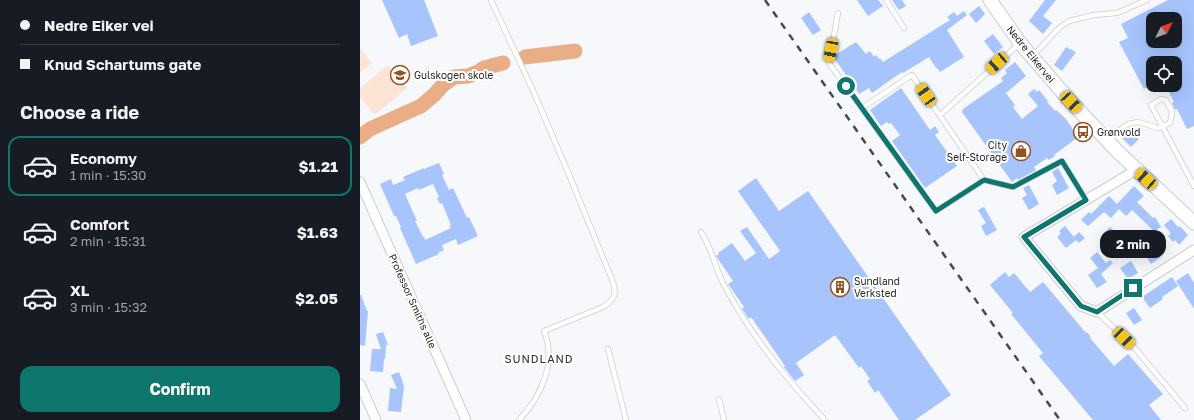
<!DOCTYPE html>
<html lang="en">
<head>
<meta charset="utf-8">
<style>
	:root { --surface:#171b24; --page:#20242c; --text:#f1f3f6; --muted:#9ea1a6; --line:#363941; --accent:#0f766e }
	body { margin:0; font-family:"Golos Text",sans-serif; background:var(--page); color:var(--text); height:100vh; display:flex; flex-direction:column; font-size:15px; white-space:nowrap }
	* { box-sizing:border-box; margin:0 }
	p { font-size:13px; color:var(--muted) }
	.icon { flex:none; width:22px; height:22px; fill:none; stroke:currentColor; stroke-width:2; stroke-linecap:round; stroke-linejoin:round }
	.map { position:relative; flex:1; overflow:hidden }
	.side { display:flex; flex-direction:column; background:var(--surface); width:360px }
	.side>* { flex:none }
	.banner { display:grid; align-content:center; height:88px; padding:0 20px; background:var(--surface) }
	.needle { width:26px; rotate:48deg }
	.buttons { position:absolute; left:786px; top:12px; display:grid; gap:8px }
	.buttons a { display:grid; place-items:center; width:36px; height:36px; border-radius:8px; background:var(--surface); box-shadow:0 4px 16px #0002; font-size:20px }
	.end { position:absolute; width:18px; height:18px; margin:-9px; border:5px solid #0f766e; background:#fff; box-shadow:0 0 0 2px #fff }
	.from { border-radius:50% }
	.bubble { position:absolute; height:28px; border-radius:12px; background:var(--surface); box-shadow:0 4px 16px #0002; font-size:13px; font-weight:700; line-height:28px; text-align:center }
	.car { position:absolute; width:12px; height:24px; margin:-12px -6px; border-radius:5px; box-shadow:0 0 3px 1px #0007; background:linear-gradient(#f5c518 24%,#345 0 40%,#f5c518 0 76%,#345 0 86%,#f5c518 0) }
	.banner b { display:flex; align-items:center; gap:14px; height:38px; font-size:15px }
	.banner b+b { border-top:1px solid var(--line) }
	.banner i { width:10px; height:10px; background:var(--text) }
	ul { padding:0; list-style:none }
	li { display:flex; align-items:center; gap:12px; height:60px; margin:0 8px 6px; padding:0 12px; border:2px solid transparent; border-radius:12px }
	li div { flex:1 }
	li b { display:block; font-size:15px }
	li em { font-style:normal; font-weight:700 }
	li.current { border-color:var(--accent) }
	li>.icon { width:36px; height:36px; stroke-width:1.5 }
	h2 { padding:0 20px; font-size:18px; line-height:48px }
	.action { display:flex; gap:8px; margin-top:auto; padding:8px 20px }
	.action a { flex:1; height:46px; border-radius:12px; background:var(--accent); color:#fff; font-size:16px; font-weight:700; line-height:46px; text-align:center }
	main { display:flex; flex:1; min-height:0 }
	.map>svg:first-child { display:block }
</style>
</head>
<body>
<main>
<section class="side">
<div class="banner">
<b><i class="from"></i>Nedre Eiker vei</b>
<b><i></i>Knud Schartums gate</b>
</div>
<h2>Choose a ride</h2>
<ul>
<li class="current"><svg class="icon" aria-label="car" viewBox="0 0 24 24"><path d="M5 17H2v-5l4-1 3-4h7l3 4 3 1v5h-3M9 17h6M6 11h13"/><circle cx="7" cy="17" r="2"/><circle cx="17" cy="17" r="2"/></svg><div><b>Economy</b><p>1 min · 15:30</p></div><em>$1.21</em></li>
<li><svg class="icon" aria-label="car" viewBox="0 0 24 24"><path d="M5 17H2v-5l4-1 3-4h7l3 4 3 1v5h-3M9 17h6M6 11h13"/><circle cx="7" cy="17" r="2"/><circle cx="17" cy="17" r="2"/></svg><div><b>Comfort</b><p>2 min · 15:31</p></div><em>$1.63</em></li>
<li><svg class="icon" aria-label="car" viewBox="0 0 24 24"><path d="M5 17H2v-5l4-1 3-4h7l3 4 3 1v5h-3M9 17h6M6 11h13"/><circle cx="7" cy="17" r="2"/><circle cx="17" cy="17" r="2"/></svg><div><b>XL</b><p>3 min · 15:32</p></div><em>$2.05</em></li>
</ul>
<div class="action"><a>Confirm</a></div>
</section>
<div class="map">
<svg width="834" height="420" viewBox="0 0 834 420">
	<rect width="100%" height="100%" fill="#f6f8fc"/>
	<!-- green -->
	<path fill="#fde4d5" d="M0,48L12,63L0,73Z
		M28,65L47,88L15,115L0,97V88Z"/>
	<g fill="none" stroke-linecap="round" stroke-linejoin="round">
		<!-- river -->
		<path stroke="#eaae87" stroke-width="15" d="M165,57L215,51
			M0,137L10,129L61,106L74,95L83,85L94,77L108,76L118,72L124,68L143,63"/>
	</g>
	<!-- building -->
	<path fill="#a7c4fd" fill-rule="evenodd" d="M22,0H64L78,36L51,46L47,34L39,38Z
		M497,0H518L523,6L508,16Z
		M532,0H542L546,6L539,10Z
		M685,0H696L683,16L692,23L683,34L669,21Z
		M808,0H834V126L827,129L817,109L815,110L812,103L814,102L805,85H815V63H793V84L784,89L759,42L768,38L761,24ZM793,19H815V41H793Z
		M619,6L625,14L616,23L609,14Z
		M604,11L607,15L587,30L604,57L580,72L577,68H576L569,57L543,73L542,72L512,93L509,88L499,94L475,59V55L496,42L506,54L510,51L514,57L516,55L519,59L520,58L523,62L590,20L587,17L594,12L597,16Z
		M449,12L461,30L453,35L441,18Z
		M633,34L643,47L634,54L624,41Z
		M706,47L716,52L702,71L694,65Z
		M655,62L666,76L646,93L655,105L653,107L662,119L678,106L668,94L674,89L677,92L679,90L688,101L687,102L695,111L696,110L706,119L718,137L694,155L695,156L689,160L687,158L674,167L676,170L669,174L658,180L657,178L652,182L602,112L603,109L643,81L641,78L647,73L645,71L646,69Z
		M541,88L570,130L575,126L579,132L575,135L597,166L565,188L532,141L540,135L531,123L529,124L527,122L521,126L510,110Z
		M769,129L779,139L771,147L761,137Z
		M79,163L84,174L82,175L89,190L93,188L107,218L109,217L118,236L98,245L96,239L82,245L84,250L78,253L79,254L56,264L40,228L41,227L36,216H34L20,184L31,179L33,185L45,180L43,177L64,168V169ZM73,184L79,197L77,198L80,204L82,203L91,225L89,226L91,228L65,240L64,236L63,237L55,221H57L45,194L58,188L59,190Z
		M698,168L709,188L697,195L692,185L697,181L692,172Z
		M396,178L419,211L448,191L591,395L555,420H539L518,390L515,393L507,381L510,379L501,366L499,368L475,335L436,363L444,375L435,381L424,367L425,366L391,317L389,319L382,309L384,307L368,284L373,281L356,256L359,254L358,253L372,243L385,261L396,253L380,231L387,227L409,259L420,251L378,191Z
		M669,185L679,204L669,210L662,198L667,195L663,188Z
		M774,186L784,196L777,202L793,218L795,217L801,227L794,231L772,210L766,216L759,209L751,218L744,212L728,226L721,220L729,212L731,214L749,196L757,204Z
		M624,207L637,230L626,236L621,226L626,223L618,210Z
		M811,219L818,227L820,226L828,235L819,245L815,240L813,242L808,236L811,233L804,225Z
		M705,226L714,237L719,232L725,238L719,243L716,240L706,248L697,237L701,233L699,231Z
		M750,227L770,247L763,254L744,233Z
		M794,246L801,257L791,264L784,252Z
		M737,252L746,263L750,260L753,263L741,274L747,282L737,288L728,275L738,268L730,258Z
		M771,261L778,273L768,279L760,268Z
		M645,272L649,277L654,273L670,292L683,282L726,333L727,332L731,337L730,338L754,366L768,354L803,394L789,405L801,420H733L679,356L683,353L651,314L653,313L630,285Z
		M828,273L834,283V309L816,281Z
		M812,277L818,286L802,297L803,299L790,308L782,297Z
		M0,295H1L7,311H8L5,346L0,345Z
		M774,308L782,320L774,325L766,313Z
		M23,332L28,345H26L25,360L24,358L23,372L10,371L12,349H21L16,334Z
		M39,372L44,386L41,412L28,411L30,388L37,389L31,375Z"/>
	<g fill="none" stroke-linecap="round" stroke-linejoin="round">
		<defs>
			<path id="service" d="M131,0L175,95L210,177L253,282C257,295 254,300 243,307L184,331C197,362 181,397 159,420
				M526,0L544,28
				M478,13L469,63L576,211L624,180L653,187L702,161L726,200
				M673,56L699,28L709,21L734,15L757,13L787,0
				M502,108L552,75L624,180
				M580,115L659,44
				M747,139L768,124L778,122L798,128L810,123L812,112L806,100L801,99L791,105L834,186
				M341,232C352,248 355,268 364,285C390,334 427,380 465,420
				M737,312L773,346L825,408
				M248,349L266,420
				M359,399L364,420"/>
			<path id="minor" d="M776,170L664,237L721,306L737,312L834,250
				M0,182L106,420
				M0,384L16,420"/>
			<path id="secondary" d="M630,0L660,43L711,102L758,152L834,223"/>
		</defs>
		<!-- service casing -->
		<use href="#service" stroke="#cbcdd1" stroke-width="6"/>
		<!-- minor casing -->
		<use href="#minor" stroke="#cbcdd1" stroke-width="11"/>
		<!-- secondary casing -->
		<use href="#secondary" stroke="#cbcdd1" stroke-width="15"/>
		<!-- service -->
		<use href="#service" stroke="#fff" stroke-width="4.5"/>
		<!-- minor -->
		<use href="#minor" stroke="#fff" stroke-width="9"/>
		<!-- secondary -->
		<use href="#secondary" stroke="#fff" stroke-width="13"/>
		<!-- rail -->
		<path stroke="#494a4c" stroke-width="2.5" stroke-dasharray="7 7" stroke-linecap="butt" d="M405,0L700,420"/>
	</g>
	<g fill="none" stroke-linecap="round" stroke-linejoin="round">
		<!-- route -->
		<path stroke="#0f766e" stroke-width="5" d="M486,86L576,211L624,180L653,187L702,161L726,200L664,237L721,306L737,312L773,288"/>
	</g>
	<!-- icons -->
	<defs>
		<symbol id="school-ring" viewBox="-11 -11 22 22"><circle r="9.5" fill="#fff" stroke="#945220" stroke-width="1.5"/><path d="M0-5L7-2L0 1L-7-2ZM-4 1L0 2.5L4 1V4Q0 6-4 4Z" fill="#945220"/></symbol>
		<symbol id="bus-ring" viewBox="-11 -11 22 22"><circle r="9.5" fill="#fff" stroke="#945220" stroke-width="1.5"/><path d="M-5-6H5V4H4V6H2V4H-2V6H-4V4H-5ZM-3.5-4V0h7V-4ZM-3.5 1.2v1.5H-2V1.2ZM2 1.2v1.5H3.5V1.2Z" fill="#945220"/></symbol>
		<symbol id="shop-ring" viewBox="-11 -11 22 22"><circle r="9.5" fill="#fff" stroke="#945220" stroke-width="1.5"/><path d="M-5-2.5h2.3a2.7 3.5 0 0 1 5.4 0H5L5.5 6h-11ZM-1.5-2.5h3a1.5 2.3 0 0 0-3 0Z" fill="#945220"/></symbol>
		<symbol id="building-ring" viewBox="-11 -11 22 22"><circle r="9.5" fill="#fff" stroke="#945220" stroke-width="1.5"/><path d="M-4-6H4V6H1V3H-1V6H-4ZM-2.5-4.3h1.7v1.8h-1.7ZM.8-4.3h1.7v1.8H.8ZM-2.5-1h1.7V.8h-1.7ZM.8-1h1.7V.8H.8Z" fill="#945220"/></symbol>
	</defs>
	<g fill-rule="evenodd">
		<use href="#school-ring" x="29" y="64" width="22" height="22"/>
		<use href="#bus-ring" x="712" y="121" width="22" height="22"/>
		<use href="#shop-ring" x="650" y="140" width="22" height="22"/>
		<use href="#building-ring" x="469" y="276" width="22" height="22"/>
	</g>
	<g text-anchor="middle" stroke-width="4" stroke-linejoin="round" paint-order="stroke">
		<!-- street labels -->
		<g font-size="10" fill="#272729" stroke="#fff">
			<text transform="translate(671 54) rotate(51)" y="4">Nedre Eikervei</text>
			<text transform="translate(53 301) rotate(66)" y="4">Professor Smiths alle</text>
		</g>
		<!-- poi labels -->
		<g font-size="10" fill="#272729" stroke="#fff" text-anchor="start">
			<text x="54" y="79">Gulskogen skole</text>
			<text x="737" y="136">Grønvold</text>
			<text x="647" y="149" text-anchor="end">City<tspan x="647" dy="12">Self-Storage</tspan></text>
			<text x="494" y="285">Sundland<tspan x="494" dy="12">Verksted</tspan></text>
		</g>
		<!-- neighbourhood labels -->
		<g font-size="11" letter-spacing="1" fill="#2b2c2f" stroke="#fff">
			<text x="179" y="363">SUNDLAND</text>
		</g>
	</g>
</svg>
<div class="buttons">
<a><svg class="needle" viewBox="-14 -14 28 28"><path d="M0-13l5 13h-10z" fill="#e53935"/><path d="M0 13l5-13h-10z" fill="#9ea1a6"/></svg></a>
<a><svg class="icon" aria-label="locate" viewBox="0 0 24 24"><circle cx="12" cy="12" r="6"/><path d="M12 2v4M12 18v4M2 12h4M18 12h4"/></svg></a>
</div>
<i class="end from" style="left:486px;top:86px"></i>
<i class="end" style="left:773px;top:288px"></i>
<div class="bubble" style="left:740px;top:230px;width:66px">2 min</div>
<i class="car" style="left:471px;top:50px;rotate:191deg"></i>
<i class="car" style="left:637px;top:63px;rotate:228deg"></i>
<i class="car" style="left:566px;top:95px;rotate:326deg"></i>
<i class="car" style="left:711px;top:102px;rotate:137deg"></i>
<i class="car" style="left:786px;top:179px;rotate:312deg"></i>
<i class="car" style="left:764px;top:338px;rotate:134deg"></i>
</div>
</main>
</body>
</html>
